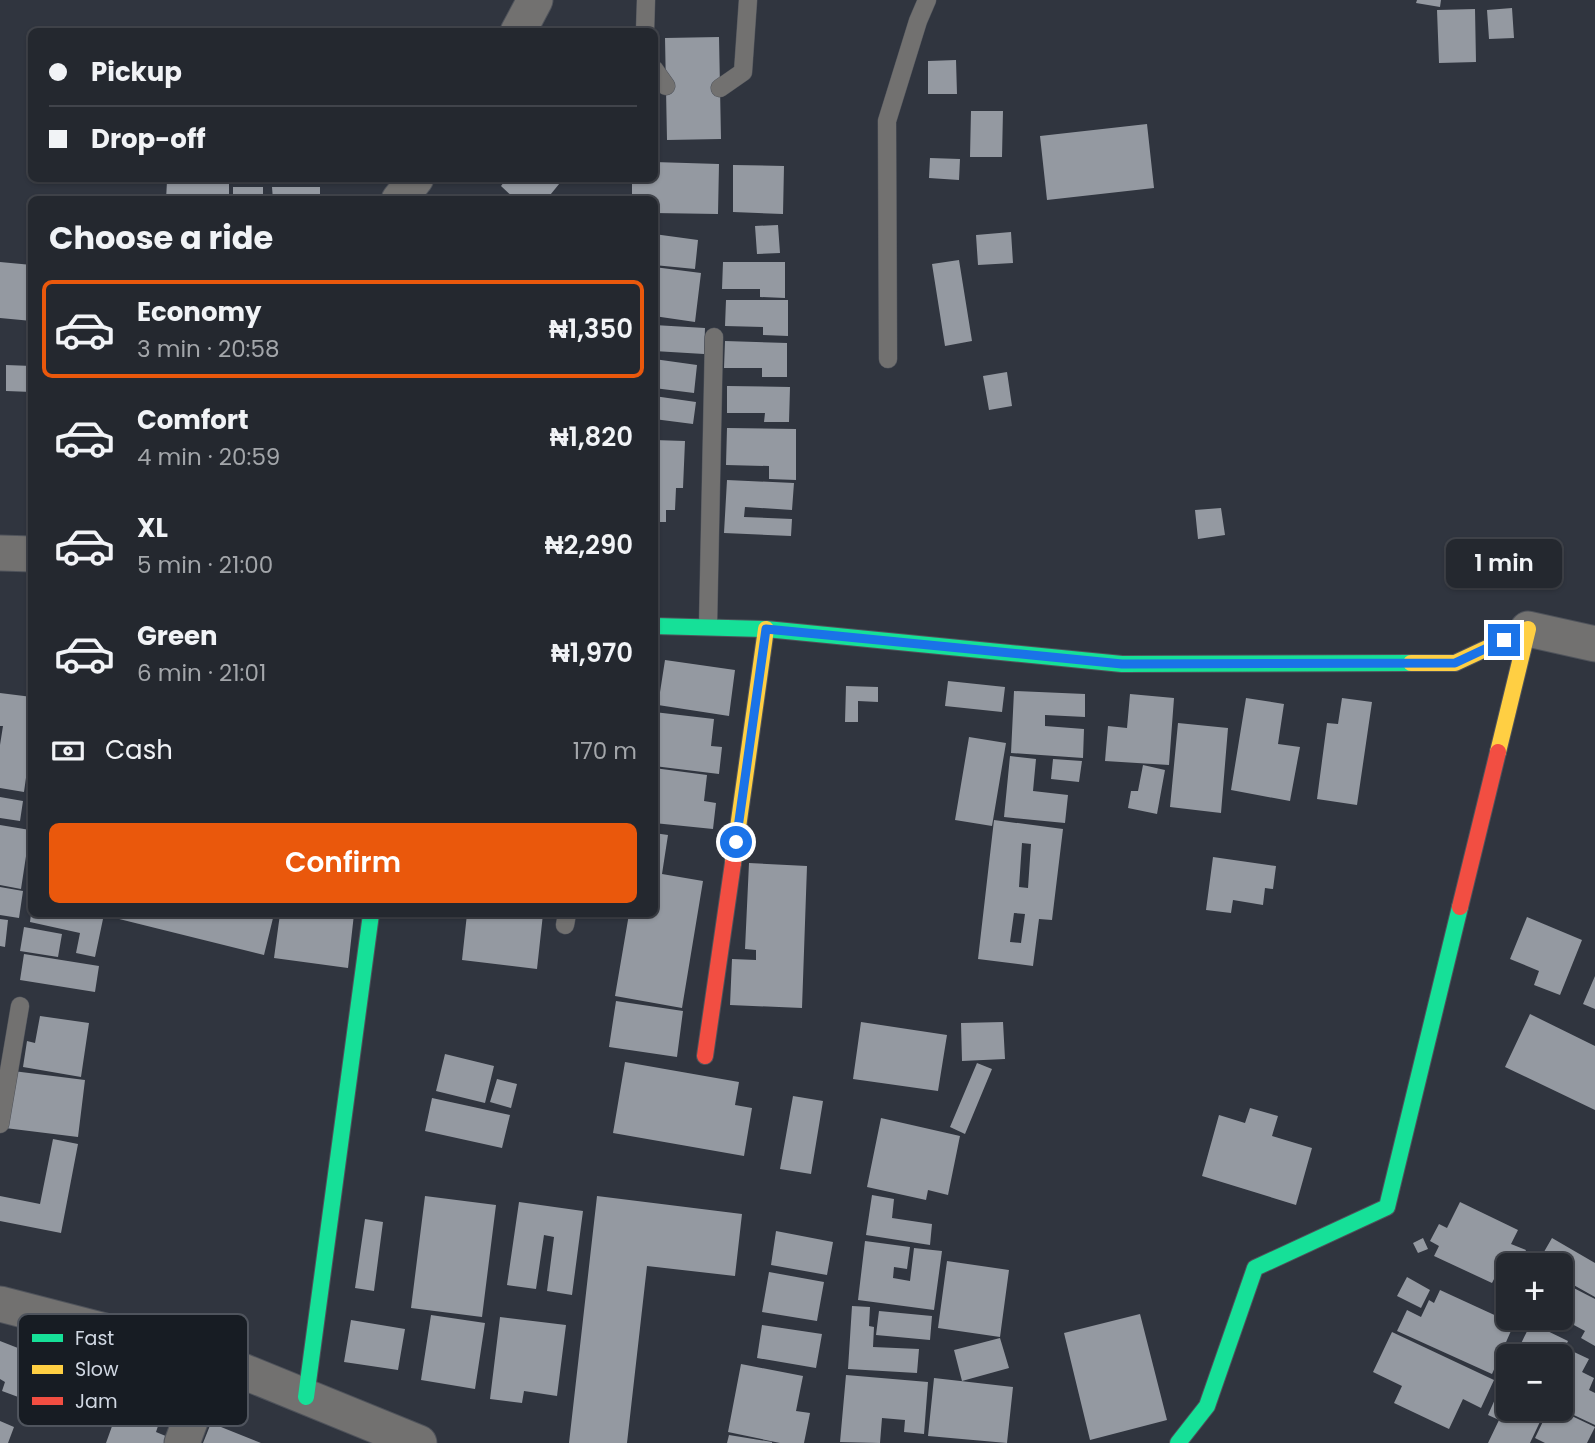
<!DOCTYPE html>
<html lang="en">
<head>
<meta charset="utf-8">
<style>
	:root { --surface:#24282f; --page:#2c3037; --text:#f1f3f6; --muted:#a3a6aa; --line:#41444b; --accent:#ea580c }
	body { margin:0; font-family:Poppins,sans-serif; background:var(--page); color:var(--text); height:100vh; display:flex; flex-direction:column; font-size:26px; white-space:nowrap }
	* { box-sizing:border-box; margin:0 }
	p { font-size:23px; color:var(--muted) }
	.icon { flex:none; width:38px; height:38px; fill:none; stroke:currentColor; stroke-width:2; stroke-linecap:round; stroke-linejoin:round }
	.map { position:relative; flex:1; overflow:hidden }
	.side { position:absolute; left:28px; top:196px; width:630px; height:721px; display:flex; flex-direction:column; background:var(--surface); border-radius:10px; box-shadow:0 2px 5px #0004,0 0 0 2px var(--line) }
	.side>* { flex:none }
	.top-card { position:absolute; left:28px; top:28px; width:630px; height:154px; border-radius:10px; box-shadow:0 2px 5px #0004,0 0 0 2px var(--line); display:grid; align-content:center; height:154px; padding:0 21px; background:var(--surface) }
	.fabs { position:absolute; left:1496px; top:1253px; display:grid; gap:14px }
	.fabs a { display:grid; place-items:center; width:77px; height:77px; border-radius:10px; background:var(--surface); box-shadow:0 2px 5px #0004,0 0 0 2px var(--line); font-size:35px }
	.end { position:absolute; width:32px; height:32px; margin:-16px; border:9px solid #1a73e8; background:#fff; box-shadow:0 0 0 4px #fff }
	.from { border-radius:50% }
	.bubble { position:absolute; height:49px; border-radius:10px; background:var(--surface); box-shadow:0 2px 5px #0004,0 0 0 2px var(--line); font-size:23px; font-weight:600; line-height:49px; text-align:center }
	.top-card b { display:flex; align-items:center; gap:24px; height:66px; font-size:26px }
	.top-card b+b { border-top:2px solid var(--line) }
	.top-card i { width:18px; height:18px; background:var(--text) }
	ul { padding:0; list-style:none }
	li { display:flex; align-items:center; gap:21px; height:98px; margin:0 14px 10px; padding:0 7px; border:4px solid transparent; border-radius:10px }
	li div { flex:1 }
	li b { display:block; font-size:26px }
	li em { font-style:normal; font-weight:600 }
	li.selected { border-color:var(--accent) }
	li>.icon { width:63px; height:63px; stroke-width:1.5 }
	h2 { padding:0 21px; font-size:32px; line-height:84px }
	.pay { display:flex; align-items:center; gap:18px; height:77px; padding:0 21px; font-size:26px }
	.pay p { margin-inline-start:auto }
	.action { display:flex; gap:14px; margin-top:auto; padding:14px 21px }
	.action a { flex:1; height:80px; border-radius:10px; background:var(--accent); color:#fff; font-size:28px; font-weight:600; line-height:80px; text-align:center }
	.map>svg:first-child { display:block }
</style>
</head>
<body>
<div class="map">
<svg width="1595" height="1443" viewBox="0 0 1595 1443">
	<rect width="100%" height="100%" fill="#30353f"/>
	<!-- building -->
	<path fill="#9499a1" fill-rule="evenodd" d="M1417,0H1441L1440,7L1416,3Z
		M1512,8L1514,38L1489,39L1487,10Z
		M1475,9L1476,62L1439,63L1437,10Z
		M719,37L721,139L667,140L665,38Z
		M956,60L957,94H928V61Z
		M971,111H1003L1002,157H970Z
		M1147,124L1154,188L1047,200L1040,136Z
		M930,158L960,159L959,180L929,178Z
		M654,162L719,164L718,214L654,213V200H632V178H654Z
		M733,165L784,166L783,214L733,212Z
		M507,178H564L546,200H516L501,186Z
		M167,181L229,184V200H166Z
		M233,187H263V200H233Z
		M272,187H320V200H273Z
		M778,225L780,253L757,254L755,226Z
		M1011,232L1013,263L978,265L976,235Z
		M654,234L698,240L695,269L654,265Z
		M959,260L972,341L945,346L932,264Z
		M0,262L32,265V321L0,318Z
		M723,262H785V298L760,297V289H722Z
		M654,267L701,273L695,322L654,316Z
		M726,300H788V336L763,335V327L725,326Z
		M654,325L705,328L704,354L654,351Z
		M725,341L787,343V377H762V368H724Z
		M654,359L697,365L694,393L654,388Z
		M6,365L32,366V392L6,391Z
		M1007,372L1012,406L989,410L983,376Z
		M727,386L790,387L789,422H764L765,413H727Z
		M654,396L696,402L693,424L654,419Z
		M727,428L796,429V480L769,479V466L726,465Z
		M654,440L685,441L683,488H676L675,510H666V522H654Z
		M727,480L794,483L792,510L745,507L744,517L792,519L791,536L724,533Z
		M1221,508L1225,535L1198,539L1195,510Z
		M665,660L735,670L729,716L658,705Z
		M948,681L1005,687L1002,712L945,706Z
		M846,686L878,687V702L858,701V722H845Z
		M1014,691L1085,694V717L1045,715V726L1084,729L1083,758L1011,753Z
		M0,693L32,697V735L24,792L0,788V745L3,726H0Z
		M1130,694L1174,698L1169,765L1105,761L1108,726L1127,728Z
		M1246,698L1284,704L1278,744L1300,747L1290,801L1231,790Z
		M1342,698L1372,702L1357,805L1317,799L1327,723L1338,724Z
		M654,712L714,719L711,746L722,747L719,774L654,766Z
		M1178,723L1228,728L1221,813L1170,807Z
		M969,737L1006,743L992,826L955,820Z
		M1010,756L1036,759L1033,791L1068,795L1065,823L1004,817Z
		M1053,759L1082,761L1079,782L1051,779Z
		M1143,765L1165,770L1157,814L1128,808L1131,791H1138Z
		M654,768L707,775L704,801L716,803L713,829L654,823Z
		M0,797L23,801L20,821L0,818Z
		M994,820L1063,829L1052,920L1039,919L1033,966L978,959ZM1022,843L1031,844L1028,888L1019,887ZM1014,913L1025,914L1021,943L1010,942Z
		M0,825L30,830L21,889L0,885Z
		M654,833L668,835L662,874L703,881L682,1008L615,996L629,914H654Z
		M1213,857L1276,866L1273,889L1265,888L1263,905L1233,900L1231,913L1206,910Z
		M749,863L807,866L802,1008L730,1005L732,959L756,960V950L745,949Z
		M0,887L23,891L19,918L0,915Z
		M31,914H82L103,919L95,957L76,953L80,933L30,922Z
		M99,914H274L264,955Z
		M280,914H354L348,968L274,958Z
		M467,914H543L537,969L462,960Z
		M1527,917L1582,940L1560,995L1534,985L1539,971L1510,959Z
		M0,919L8,920L5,947L0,946Z
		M24,927L62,934L58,957L20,951Z
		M24,954L99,966L95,992L20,980Z
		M1595,976V1009L1583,1004Z
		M616,1001L683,1011L677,1057L609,1047Z
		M1530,1014L1595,1046V1110L1505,1067Z
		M40,1016L89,1023L81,1077L23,1067L27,1041L35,1043Z
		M861,1022L947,1035L938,1091L853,1079Z
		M1003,1022L1005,1059L962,1061L961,1023Z
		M445,1054L494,1066L485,1103L436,1091Z
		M625,1062L739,1082L735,1105L752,1108L744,1156L613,1133Z
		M977,1063L992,1069L965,1134L950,1127Z
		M13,1071L85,1080L78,1137L5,1128Z
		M497,1079L517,1084L511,1108L490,1102Z
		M793,1096L823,1101L811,1174L780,1169Z
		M432,1098L510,1115L502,1148L425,1131Z
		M1250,1108L1278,1116L1272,1136L1312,1148L1296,1205L1202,1176L1219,1115L1245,1123Z
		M881,1118L960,1136L948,1195L928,1190L926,1200L867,1187Z
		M53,1139L78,1144L61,1233L0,1221V1196L40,1204Z
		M872,1195L894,1199L892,1218L932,1224L930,1245L866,1235Z
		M425,1196L496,1205L482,1317L411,1308Z
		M597,1196L742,1214L735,1276L647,1266L627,1443H569Z
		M519,1202L583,1211L572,1295L547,1291L554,1237L544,1235L536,1289L507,1285Z
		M1460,1202L1518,1230L1511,1244L1526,1250L1519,1265H1508V1268L1501,1265L1492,1283L1434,1256L1439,1246L1430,1241L1439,1224L1447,1228Z
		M365,1219L383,1222L374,1291L355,1288Z
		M776,1231L833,1242L827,1275L771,1265Z
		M1423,1238L1428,1249L1418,1253L1413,1243Z
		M1552,1238L1595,1263V1297L1561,1278V1265L1537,1264Z
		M865,1241L910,1247L907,1269L894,1267L893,1278L910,1281L914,1248L942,1251L934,1310L858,1300Z
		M947,1261L1009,1270L1000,1337L938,1328Z
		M769,1272L824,1282L817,1321L762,1312Z
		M1407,1277L1430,1290L1421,1308L1397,1296Z
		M1566,1284L1595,1299V1346L1581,1338L1585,1331L1561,1318V1293Z
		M1440,1290L1514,1324L1492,1374L1397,1331L1407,1310L1421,1317L1429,1300L1434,1303Z
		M852,1306L870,1307L869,1326L874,1327L873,1347L919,1349L917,1373L848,1369Z
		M879,1311L932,1316L930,1340L876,1335Z
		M1140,1314L1167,1420L1090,1440L1064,1333Z
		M431,1315L485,1323L475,1389L421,1380Z
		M500,1317L566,1325L557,1396L524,1391L522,1403L490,1399Z
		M351,1320L405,1329L398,1370L344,1362Z
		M1531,1323L1568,1341L1561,1356H1515Z
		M762,1325L822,1334L816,1368L757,1358Z
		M1392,1332L1494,1380L1481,1408L1463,1399L1449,1429L1394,1403L1402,1386L1373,1372Z
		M1000,1338L1009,1368L962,1381L954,1350Z
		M0,1341L46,1359L29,1401L2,1391L5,1382L0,1379Z
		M1574,1352L1589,1359L1582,1372L1594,1378L1589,1390L1595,1393V1425L1561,1409V1380Z
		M741,1364L803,1376L796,1411L810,1413L804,1443H780L728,1432Z
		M1508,1370V1409H1546L1530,1443H1488L1499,1420L1488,1415Z
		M846,1375L928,1382L924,1434L904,1432L905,1420L882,1418L880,1443L840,1442Z
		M934,1378L1013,1387L1007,1443L928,1436Z
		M125,1390L165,1405L156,1432L173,1439L172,1443H106Z
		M1549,1409H1557L1595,1427L1587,1443H1545L1535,1438Z
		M0,1421L14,1427L8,1443H0Z
		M211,1423L261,1443H203Z
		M729,1435L772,1442V1443H727Z"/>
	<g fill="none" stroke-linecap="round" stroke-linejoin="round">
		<defs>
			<path id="lane" d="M645,32L646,0
				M654,69L666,86
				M720,88L743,72L748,0
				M888,359L887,121L918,21L927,0
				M708,626L714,337
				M565,925L567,914
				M0,1124L20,1006"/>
			<path id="street" d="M518,32L535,0
				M399,200L416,178
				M0,553L32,554
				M1528,629L1595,644
				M0,1304L213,1359L419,1443
				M182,1443L213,1359"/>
			<path id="fast" d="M654,626L766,629L1122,664L1411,663
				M306,1397L371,914
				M1178,1443L1207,1406L1255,1268L1387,1207L1460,907"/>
			<path id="slow" d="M1411,663H1455L1528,629L1498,752
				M733,863L766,629"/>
			<path id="jam" d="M1460,907L1498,752
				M705,1056L733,863"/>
		</defs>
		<!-- lane casing -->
		<use href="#lane" stroke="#4f535b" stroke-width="19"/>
		<!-- street casing -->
		<use href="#street" stroke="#4f535b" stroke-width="37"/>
		<!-- fast casing -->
		<use href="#fast" stroke="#4f535b" stroke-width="18"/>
		<!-- slow casing -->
		<use href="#slow" stroke="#4f535b" stroke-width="18"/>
		<!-- jam casing -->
		<use href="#jam" stroke="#4f535b" stroke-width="18"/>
		<!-- lane -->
		<use href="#lane" stroke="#727170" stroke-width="18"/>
		<!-- street -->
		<use href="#street" stroke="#727170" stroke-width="35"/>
		<!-- fast -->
		<use href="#fast" stroke="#16e098" stroke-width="16"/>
		<!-- slow -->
		<use href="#slow" stroke="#ffcf43" stroke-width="16"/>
		<!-- jam -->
		<use href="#jam" stroke="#f24e42" stroke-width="16"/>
	</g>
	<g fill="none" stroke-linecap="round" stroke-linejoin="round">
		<!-- route -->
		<path stroke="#1a73e8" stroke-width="9" d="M736,842L766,629L1122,664L1455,663L1504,640"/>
	</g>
	<!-- legend -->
	<rect x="18" y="1314" width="230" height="112" rx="10" fill="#171c23" stroke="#4f545d" stroke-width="2"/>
	<rect x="32" y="1334" width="31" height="8" fill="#16e098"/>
	<rect x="32" y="1365" width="31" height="9" fill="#ffcf43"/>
	<rect x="32" y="1397" width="31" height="8" fill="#f24e42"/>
	<g font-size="19" fill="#d1d8e3">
		<text x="75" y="1345">Fast</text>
		<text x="75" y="1376">Slow</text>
		<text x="75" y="1408">Jam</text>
	</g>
</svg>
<div class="fabs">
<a>+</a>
<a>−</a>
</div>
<i class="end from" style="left:736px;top:842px"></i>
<i class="end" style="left:1504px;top:640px"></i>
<div class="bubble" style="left:1446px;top:539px;width:116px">1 min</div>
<div class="top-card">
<b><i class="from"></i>Pickup</b>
<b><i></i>Drop-off</b>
</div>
<section class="side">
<h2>Choose a ride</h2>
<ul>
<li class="selected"><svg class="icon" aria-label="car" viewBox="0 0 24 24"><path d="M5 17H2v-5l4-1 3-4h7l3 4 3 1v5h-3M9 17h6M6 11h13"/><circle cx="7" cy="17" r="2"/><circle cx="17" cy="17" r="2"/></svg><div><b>Economy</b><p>3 min · 20:58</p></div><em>₦1,350</em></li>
<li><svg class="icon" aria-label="car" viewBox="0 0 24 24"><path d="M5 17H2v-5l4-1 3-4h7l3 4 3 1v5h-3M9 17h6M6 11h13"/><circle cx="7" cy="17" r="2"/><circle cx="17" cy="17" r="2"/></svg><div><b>Comfort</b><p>4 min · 20:59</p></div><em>₦1,820</em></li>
<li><svg class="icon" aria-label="car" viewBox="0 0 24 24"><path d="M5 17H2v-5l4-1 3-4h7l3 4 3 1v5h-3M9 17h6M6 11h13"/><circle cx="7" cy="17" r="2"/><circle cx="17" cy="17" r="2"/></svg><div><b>XL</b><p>5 min · 21:00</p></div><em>₦2,290</em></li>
<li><svg class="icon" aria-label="car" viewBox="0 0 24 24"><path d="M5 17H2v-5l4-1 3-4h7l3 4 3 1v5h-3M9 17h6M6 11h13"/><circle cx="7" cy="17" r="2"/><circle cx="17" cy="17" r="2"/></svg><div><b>Green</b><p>6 min · 21:01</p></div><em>₦1,970</em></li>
</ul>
<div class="pay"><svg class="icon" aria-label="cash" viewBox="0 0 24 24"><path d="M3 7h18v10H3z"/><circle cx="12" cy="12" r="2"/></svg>Cash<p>170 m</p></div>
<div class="action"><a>Confirm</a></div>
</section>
</div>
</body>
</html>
